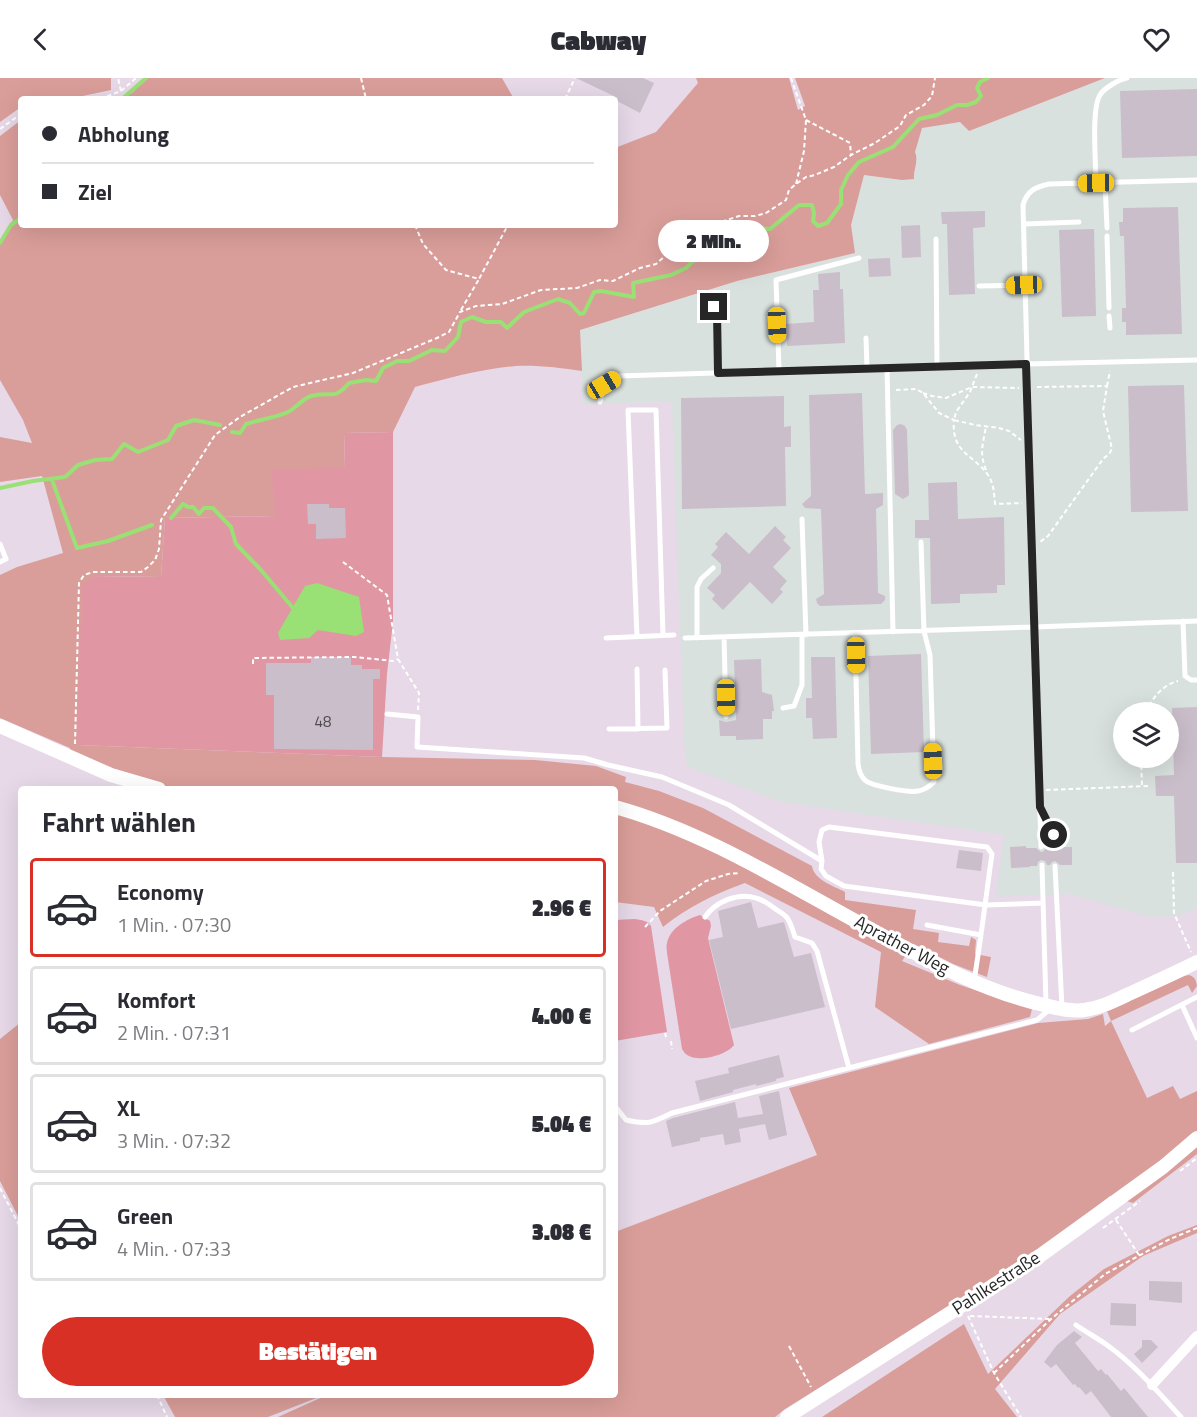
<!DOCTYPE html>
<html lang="de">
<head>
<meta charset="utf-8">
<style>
	:root { --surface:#fff; --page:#f2f2f3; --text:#2b2b33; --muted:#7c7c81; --line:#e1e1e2; --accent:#d93025 }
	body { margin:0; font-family:"Titillium Web",sans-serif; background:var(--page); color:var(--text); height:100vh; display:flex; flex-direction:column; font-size:22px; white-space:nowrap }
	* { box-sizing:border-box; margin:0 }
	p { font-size:20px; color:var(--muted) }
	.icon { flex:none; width:33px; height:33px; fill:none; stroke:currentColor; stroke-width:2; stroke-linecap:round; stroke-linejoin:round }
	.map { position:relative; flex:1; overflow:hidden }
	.drawer { position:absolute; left:18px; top:708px; width:600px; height:612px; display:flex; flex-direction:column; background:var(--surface); border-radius:6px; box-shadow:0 6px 24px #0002 }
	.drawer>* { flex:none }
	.guide { position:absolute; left:18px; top:18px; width:600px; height:132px; border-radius:6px; box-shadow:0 6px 24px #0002; display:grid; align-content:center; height:132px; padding:0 24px; background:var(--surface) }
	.fabs { position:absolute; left:1113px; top:624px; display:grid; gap:12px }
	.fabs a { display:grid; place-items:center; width:66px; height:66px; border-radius:50%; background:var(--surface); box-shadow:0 6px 24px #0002; font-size:30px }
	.end { position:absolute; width:27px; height:27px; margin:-14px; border:8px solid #262626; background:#fff; box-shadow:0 0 0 3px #fff }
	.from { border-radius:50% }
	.bubble { position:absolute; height:42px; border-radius:21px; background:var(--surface); box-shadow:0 6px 24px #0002; font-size:20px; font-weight:800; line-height:42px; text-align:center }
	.car { position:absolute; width:18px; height:36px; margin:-18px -9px; border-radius:8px; box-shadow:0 0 4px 2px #0007; background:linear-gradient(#f5c518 24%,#345 0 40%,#f5c518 0 76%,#345 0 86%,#f5c518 0) }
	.guide b { display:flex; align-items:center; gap:21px; height:57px; font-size:22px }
	.guide b+b { border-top:2px solid var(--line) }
	.guide i { width:15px; height:15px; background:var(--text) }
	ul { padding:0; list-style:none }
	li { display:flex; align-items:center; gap:18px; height:99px; margin:0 12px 9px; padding:0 12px; border:3px solid var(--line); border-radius:6px }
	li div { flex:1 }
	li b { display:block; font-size:22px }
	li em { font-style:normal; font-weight:800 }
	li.active { border-color:var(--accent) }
	li>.icon { width:54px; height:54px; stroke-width:1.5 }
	h2 { padding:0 24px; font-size:27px; line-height:72px }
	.cta { display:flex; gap:12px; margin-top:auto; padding:12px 24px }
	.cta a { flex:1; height:69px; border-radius:36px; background:var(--accent); color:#fff; font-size:24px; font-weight:800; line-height:69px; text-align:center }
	header { display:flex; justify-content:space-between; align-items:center; height:78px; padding:0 24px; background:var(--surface); font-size:27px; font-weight:800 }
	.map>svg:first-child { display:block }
</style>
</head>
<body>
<header><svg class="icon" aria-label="back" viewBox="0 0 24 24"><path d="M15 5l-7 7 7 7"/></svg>Cabway<svg class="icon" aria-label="heart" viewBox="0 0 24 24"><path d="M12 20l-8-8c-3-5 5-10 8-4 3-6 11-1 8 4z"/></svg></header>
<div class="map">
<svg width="1197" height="1339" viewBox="0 0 1197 1339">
	<rect width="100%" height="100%" fill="#e7d9e8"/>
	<!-- industrial -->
	<path fill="#d9e1de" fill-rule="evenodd" d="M1105,0H1197V830L1179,838L1149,839L1069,816L996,819L1004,757L781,724L687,689L684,664L672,324L582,326V293L580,252L737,203L855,175L851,147L864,96L902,102L914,96L917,79L915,74L922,50L960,44L969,53ZM1124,634H1168V680H1124Z"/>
	<!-- green -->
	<path fill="#da9e9a" d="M0,0H111V12L78,19L21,21V29L0,44Z
		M148,0H502L514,21H115L132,15Z
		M696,0H789L798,32L805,28L795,0H1105L969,53L960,44L922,50L915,74C919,83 913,92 914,101L902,102L864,97L851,147L855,175L737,203L580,252L582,293C561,290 538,287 516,288C482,291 448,300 415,309L393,354L345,355L344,390L275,438L165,440L161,499L94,498L78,667L382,679L535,682L596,688L626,699L625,704L659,713L703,730L812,788C814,802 834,808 845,814V822L916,832L913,851L939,855L938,864L969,868L971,859L976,862L975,876L991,879L987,899L953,886L914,866L902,883L960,907L1032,931L1030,939L929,966L875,929L881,874L745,805C714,816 688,829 663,849L654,829L615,824V711H133L71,686L70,670L0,640V497L17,489L63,475L42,398L0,404V359L32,365L23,342L0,302V163L13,142L0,117V58L21,42V147H615V70L656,54L698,5Z
		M1189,897C1195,899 1196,902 1197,908L1192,915L1188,907L1111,943L1147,1020L1173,1008L1180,1021L1197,1013V1076L1133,1125L1110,1118L1046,1168L785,1331L775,1339H278L327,1317H615V1154L817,1077L789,1010L1038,945L1088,941L1103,936L1105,948L1111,943L1107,933L1184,898Z
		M21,944V1144L0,1103V961Z
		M1197,1147V1155L1143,1178L1060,1236L995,1311L1017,1339H822L964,1246L988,1296L1070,1218L1104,1191L1168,1158Z
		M163,1317H324L268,1339H175Z"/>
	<!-- pitch -->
	<path fill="#e097a3" d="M393,354V544L387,596L382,679L77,667L82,507L94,498L161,499L165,440L275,438L271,391L344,390L345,355Z
		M700,837L710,843L711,848L708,860L734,967C727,977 700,984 689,978C685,976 684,974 682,971L667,875C667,872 666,868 667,865C670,850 687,841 700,837Z
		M634,841C641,842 647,842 651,848L667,954L615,963V842Z"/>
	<!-- water -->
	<path fill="#99e075" d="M317,505L359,519L364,554L356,558L318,552L309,560L280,562L278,555L305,508Z"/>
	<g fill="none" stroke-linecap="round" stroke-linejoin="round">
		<!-- stream -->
		<path stroke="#99e075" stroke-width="4" d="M122,21L146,0
			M0,165L11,147L21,140
			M232,354L240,355L246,346C258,342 278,339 288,334C296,330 302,321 311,318C331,312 333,324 349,305L366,302L376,303L383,290L397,283H409L432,272L445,273L458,259L461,244L472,239L486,244H501L507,250L524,234L558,221L570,225L580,236L584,235L594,214L601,213L634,219L633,205L671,197L686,190L699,177L721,171L727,159L740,149L770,151L799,127H812L814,135L813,143L818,148L827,145L841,126V112L848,97L859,84L893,69L919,41L937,37L957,27H967L976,24L981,18L977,10L980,4L988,0
			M52,402L77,470L108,463L152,447
			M0,410L33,403L65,399L78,387L95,382L112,381L124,366L138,374L168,362L176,348L194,342L220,347
			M171,440L183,426L188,429H193L199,436L204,430H213L231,449L236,466L261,492L293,530"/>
	</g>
	<!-- building -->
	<path fill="#cabeca" d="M576,0H643L654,5L640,35L617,23L618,20Z
		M1197,11V78L1122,80L1120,13Z
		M1178,129L1182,256L1126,257V244H1122V230H1126L1124,158H1120L1119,144H1123V130Z
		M985,133V149L973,150L975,216L949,217L947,146H942L941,134Z
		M920,147L921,179L902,180L901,148Z
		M1094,151L1096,238L1062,239L1059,152Z
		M890,180L891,198L869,199L868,181Z
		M840,194V211H843L845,265L787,268L786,246L814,244L813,212H819L818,196Z
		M1184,307L1188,433L1131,434L1128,308Z
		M862,315L865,416L883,415V427L876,431L878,515L885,518V522L881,526L820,528L817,525L816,521L824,516L821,431L805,430L802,426L811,418L809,317Z
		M784,318V349L791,348V369H785L786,428L682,431L681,320Z
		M901,346L905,348L907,352L909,416L908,418L903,421L895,416L893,352L897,347Z
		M957,404L958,441L1004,439L1005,507H997V515L960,516V525L931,526L930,460H915V442H929L928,405Z
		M307,426H329V430H345L346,460L316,461V446H308Z
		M775,448L786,459L783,462L791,470L773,489L787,503L780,511L783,514L772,526L750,504L723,532L712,521L715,517L707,510L721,495V486L711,477L718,469L715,466L726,454L749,476Z
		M921,576L924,674L871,676L868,578Z
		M311,579H351V587H362V591H380V601H373V672L274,671V617H266V585H311Z
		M811,579H835L837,660L813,661L812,640H806V620H812Z
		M761,581L762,614L772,617L774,633H772V641H763V661L736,662V658H720L719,642L726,644L736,642L734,582Z
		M1197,629V785H1176L1174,718H1156L1155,698L1174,697L1172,630Z
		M1026,768V770H1036L1041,774L1044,773L1046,769H1072V787H1060L1055,783L1052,784L1050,787H1047L1045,783L1041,782L1038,784L1037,788H1030V789L1011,790L1010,769Z
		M959,772L983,775L981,793L956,790Z
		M751,824L758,850L784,844L794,879L811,875L825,929L731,951L709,862L723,859L718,833Z
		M779,977L784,999L776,1001V1003L756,1008V1006L733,1012V1014L700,1023L695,1003L729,995L728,990Z
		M779,1013L787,1057L769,1062L765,1046L739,1051L741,1064L725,1067L723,1056L700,1060V1063L672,1069L666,1043L673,1040L735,1024L738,1040L763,1036L759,1018Z
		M1149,1203L1182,1204V1225L1149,1222Z
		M1111,1225L1136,1226V1248L1110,1247Z
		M1074,1253L1082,1259L1075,1265L1098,1293L1101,1291L1106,1297L1107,1296L1121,1313L1124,1310L1148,1339H1111L1091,1313L1086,1317L1079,1309L1078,1310L1075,1306L1073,1307L1056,1286L1051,1290L1044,1284L1057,1267Z
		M1142,1262H1151L1158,1269L1142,1285L1134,1276L1142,1269Z"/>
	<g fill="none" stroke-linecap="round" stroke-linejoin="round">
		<!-- path -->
		<path stroke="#fff" stroke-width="2" stroke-dasharray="4.5 3" stroke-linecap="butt" d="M361,0L366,21
			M791,0L806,42L804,73L796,106
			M121,13L136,0
			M100,21L121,13L118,0
			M565,21L575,0
			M806,42L850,65L851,77
			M0,51L21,36
			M415,147L423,166L446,192L479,201L508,147
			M461,232L479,201
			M977,296L970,314L956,334L954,342L975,347L999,350L1009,353L1021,362
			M1107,308L1110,293
			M1037,309L1107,308L1103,333L1112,371L1109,376L1103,381L1048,458L1040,464
			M896,312L916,311L923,315L939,335L954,342C951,375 973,376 988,397C994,406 994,415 995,426L1022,425
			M923,315L932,318L946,320L972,309L1019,310
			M986,392C979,374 983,367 986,348
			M343,484L387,517L398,581L419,615L418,632
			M253,586V580L354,579L393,583L398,581
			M1145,634C1153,620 1162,607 1178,603
			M75,666L79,505L84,497L93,494H141L148,489L155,482L159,471L161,442L215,357L240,339L293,309L353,295L437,260L449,254L460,234L476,228L502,226L541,212L577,210L600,202L613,203L640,190L656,186L674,170L695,163L706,157L721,144L739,138H755L766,135L786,122L789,112L796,106L806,99L815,97L834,89L851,77L875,65L900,48L906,37L924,27L932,18L935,0
			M1141,680L1142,708
			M1046,712L1148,708
			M1173,794L1174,835L1191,874
			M645,849L660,833L706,803L728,796L740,795
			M665,955L666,959
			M671,963L672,971
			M1180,1093L1197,1080
			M0,1110L21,1151
			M1116,1142L1139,1177
			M1103,1150L1140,1123
			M968,1238L994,1295L1021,1339
			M970,1238L1051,1241
			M789,1268L811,1309
			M994,1295L1051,1241L1105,1196L1170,1161L1197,1150
			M157,1317L167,1339"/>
		<!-- lane -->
		<path stroke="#fff" stroke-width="5" d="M1197,102L1049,106C1035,109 1027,113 1023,127L1034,549L1197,543
			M1096,105C1096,87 1091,31 1100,17C1104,10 1120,1 1127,0
			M1105,105L1107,150
			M1024,146L1079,144
			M1107,158L1109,230
			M979,208L1024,207
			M714,229L717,234L718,295
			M1109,238L1110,250
			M866,260L867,290
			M937,288L1197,282
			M887,290L893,554
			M779,293L776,202L859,180
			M600,324L604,307L618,298L937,288L936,161
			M802,441L806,557
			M0,466L6,481L0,484
			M1183,543L1185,598L1191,602H1197
			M855,555L858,686C859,692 860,698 866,703C873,708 908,715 918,713C925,712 929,709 934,704L930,577L924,553L921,464
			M637,559L628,332H656L663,557
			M724,559L726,639
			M606,560L674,557
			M685,560L1034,549L1041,769
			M697,560V509L701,501L713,490
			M637,591L638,651
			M783,630L794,628L802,607V557
			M387,636L418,639L417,669L584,680L608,687L662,699L698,714L729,727L822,783
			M609,651L667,650L665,592
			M1040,731L1054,757
			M1042,787L1046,926
			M1055,788L1062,930
			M705,839C715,824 738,814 756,820C764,822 770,827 777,832C781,835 785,836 788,841C791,846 793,853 795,859L812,865L817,873L849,990
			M927,847L981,857
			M974,903C981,861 986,818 992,776L987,769L837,750L829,749L822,752L819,764L822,783L821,791L826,798L844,808L986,827L1043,825
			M1182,927L1197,960
			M1132,952L1197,919
			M615,1028L626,1042C649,1047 652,1045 672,1035L1037,942L1050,931
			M1076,1247C1086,1254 1097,1260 1107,1267C1135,1287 1158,1314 1181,1339"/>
		<!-- street -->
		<path stroke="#fff" stroke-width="10" d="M1152,1307L1197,1258"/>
		<!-- secondary -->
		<path stroke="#fff" stroke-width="14" d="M0,648L111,697L159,711
			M615,729C702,753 782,803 861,846C920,878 978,912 1044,927C1056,930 1071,934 1084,932C1101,930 1116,922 1131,915C1153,905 1175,895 1197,884
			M787,1339L1041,1177L1163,1089L1197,1060"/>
	</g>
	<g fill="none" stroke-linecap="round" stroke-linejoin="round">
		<!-- route -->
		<path stroke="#262626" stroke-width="8" d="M714,229L717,234L718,295L1026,286L1040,729L1054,757"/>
	</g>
	<g text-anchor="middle" stroke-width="6" stroke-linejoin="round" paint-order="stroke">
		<!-- number labels -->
		<g font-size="15" fill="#4f4c4f">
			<text x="323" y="649">48</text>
		</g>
		<!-- street labels -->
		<g font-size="18" fill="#262626" stroke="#fff">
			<text transform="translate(902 867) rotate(28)" y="6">Aprather Weg</text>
			<text transform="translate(996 1205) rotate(-33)" y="6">Pahlkestraße</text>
		</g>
	</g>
</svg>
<div class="fabs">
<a><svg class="icon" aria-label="layers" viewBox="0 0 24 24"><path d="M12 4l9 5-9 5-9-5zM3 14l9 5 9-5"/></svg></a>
</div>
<i class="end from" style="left:1054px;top:757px"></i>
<i class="end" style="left:714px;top:229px"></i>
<div class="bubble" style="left:658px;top:142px;width:111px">2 Min.</div>
<i class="car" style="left:1096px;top:105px;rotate:269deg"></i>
<i class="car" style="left:1024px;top:207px;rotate:268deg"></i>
<i class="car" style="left:777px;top:247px;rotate:178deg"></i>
<i class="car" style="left:604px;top:307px;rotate:59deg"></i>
<i class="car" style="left:856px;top:577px;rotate:179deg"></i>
<i class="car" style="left:726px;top:619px;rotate:179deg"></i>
<i class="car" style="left:933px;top:683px;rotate:358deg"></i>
<div class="guide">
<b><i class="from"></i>Abholung</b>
<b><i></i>Ziel</b>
</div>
<section class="drawer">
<h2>Fahrt wählen</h2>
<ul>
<li class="active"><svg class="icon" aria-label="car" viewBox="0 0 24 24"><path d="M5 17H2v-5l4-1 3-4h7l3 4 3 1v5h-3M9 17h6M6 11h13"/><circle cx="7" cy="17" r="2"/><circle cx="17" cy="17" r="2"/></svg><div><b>Economy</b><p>1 Min. · 07:30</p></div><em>2.96 €</em></li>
<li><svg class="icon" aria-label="car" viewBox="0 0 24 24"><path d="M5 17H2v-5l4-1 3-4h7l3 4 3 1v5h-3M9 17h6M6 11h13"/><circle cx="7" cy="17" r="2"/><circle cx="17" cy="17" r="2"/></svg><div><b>Komfort</b><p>2 Min. · 07:31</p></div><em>4.00 €</em></li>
<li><svg class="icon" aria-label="car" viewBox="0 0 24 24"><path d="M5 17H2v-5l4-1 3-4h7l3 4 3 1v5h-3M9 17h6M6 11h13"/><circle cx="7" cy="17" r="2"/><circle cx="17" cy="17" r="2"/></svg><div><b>XL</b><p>3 Min. · 07:32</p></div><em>5.04 €</em></li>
<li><svg class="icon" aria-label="car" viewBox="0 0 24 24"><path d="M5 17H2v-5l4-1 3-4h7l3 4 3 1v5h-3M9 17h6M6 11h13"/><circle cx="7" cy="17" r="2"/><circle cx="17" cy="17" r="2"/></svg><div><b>Green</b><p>4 Min. · 07:33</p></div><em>3.08 €</em></li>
</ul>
<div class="cta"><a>Bestätigen</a></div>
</section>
</div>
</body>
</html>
